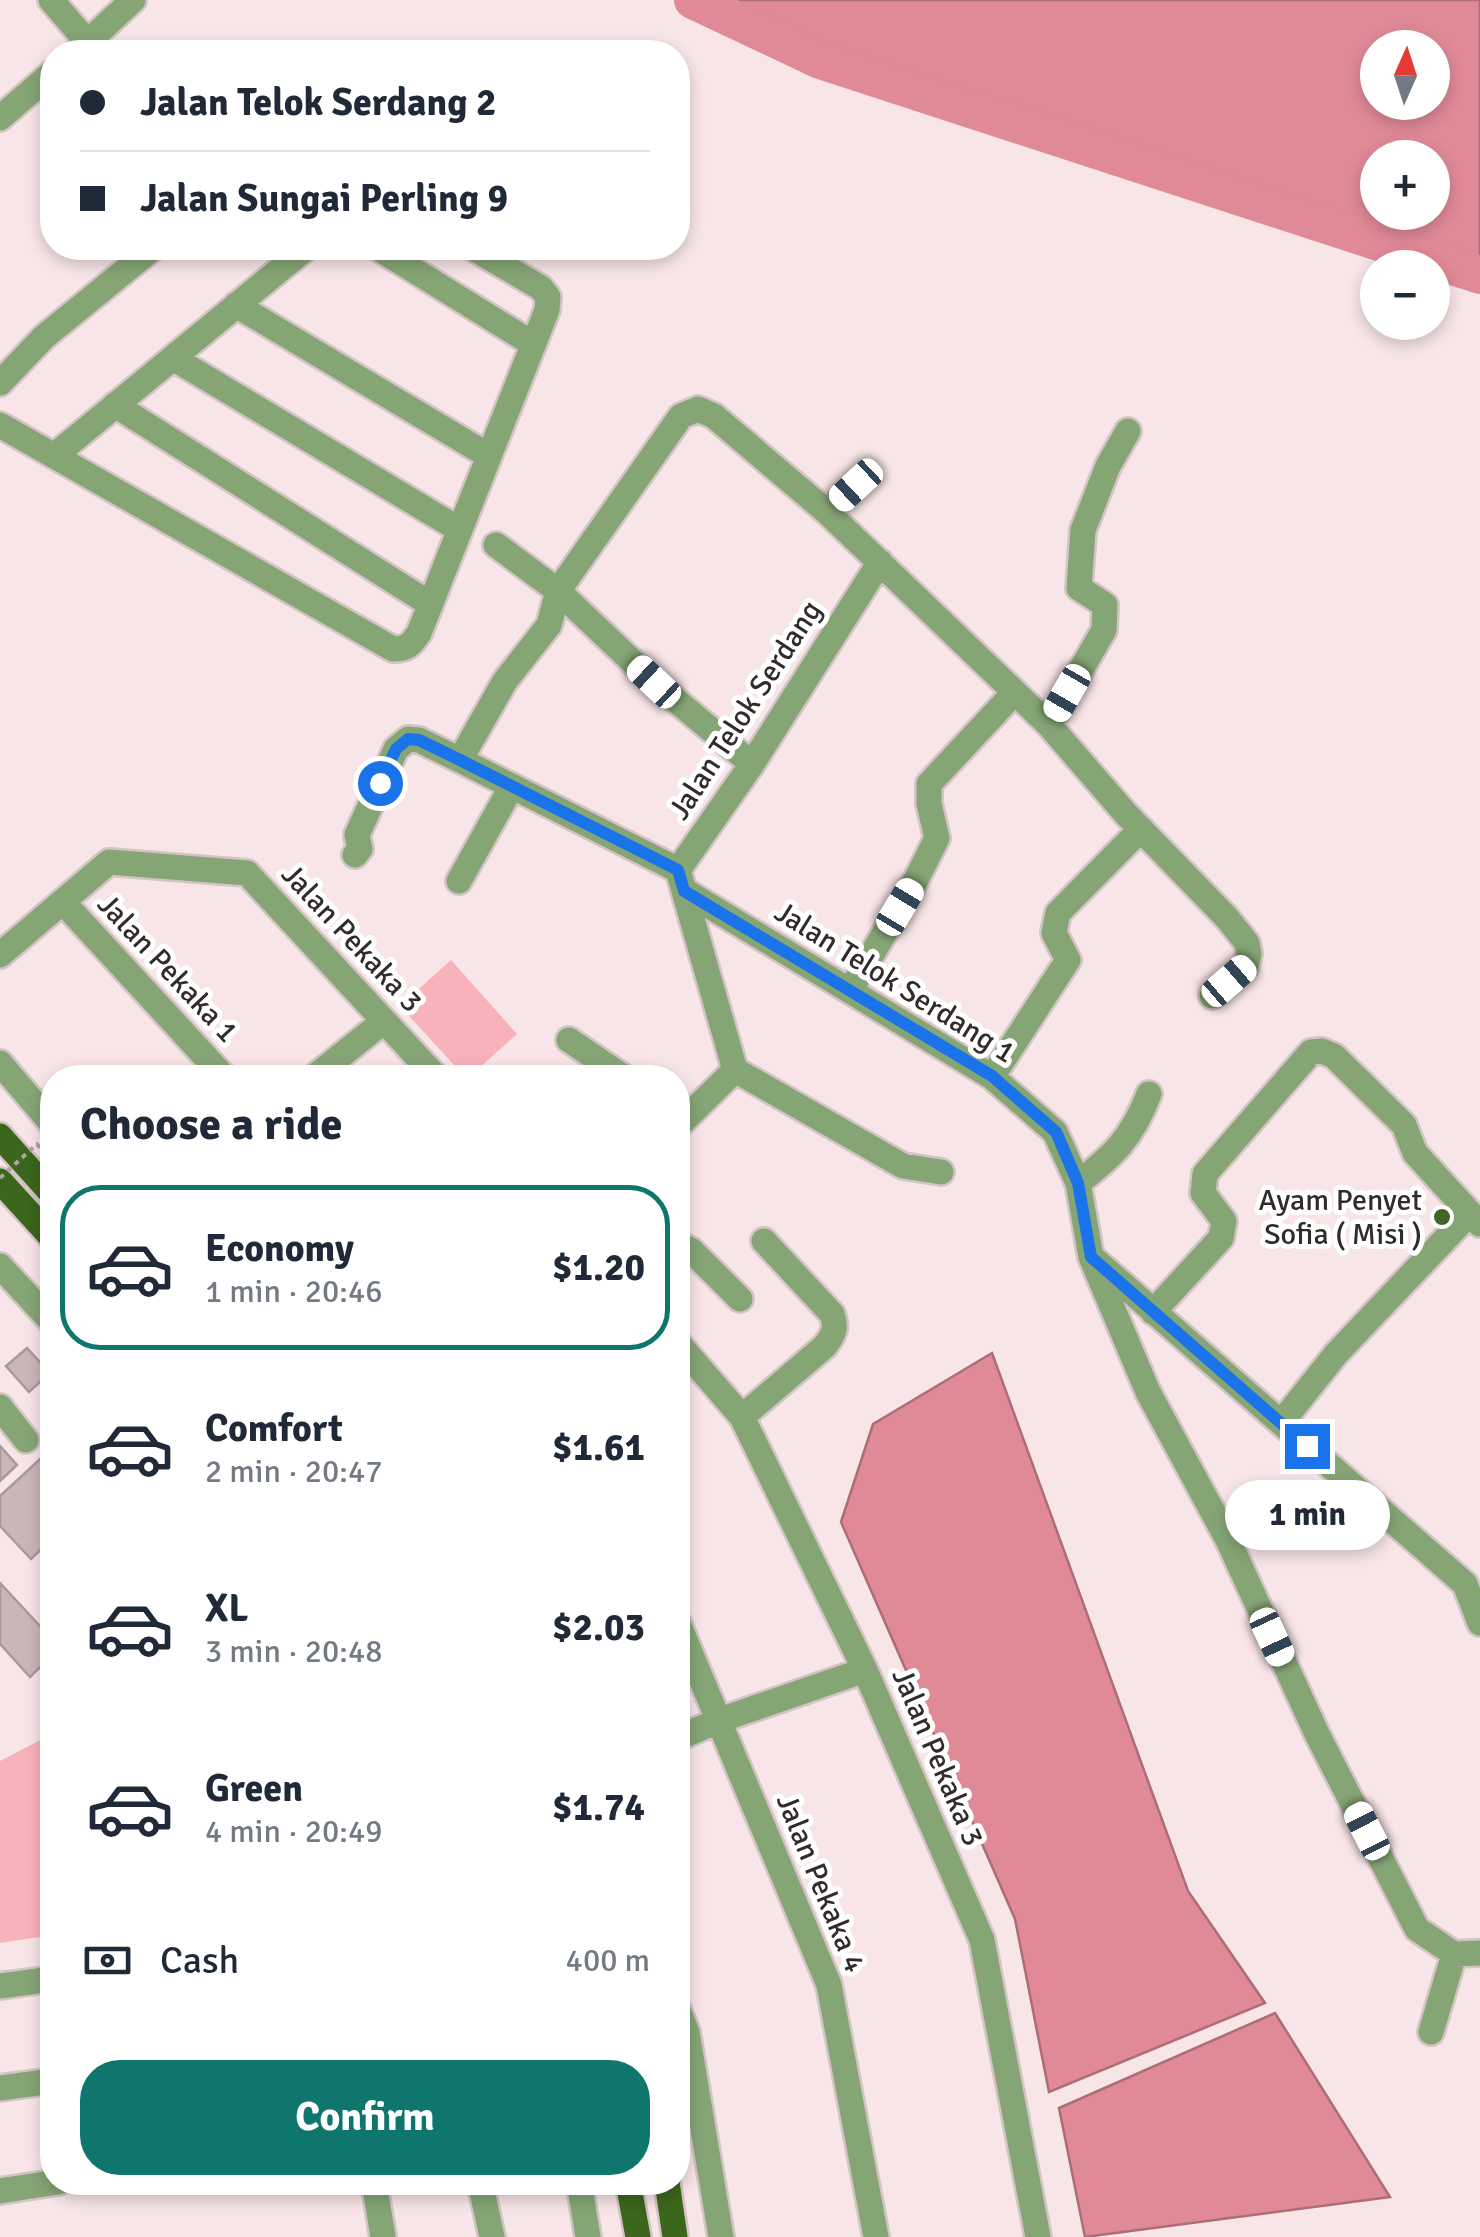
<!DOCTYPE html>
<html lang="en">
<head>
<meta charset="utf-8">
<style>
	:root { --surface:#fff; --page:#f2f2f3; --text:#1f2937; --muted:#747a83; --line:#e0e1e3; --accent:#0f766e }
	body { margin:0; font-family:Signika,sans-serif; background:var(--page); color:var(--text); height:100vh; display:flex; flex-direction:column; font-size:38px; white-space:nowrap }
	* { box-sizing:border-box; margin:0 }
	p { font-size:32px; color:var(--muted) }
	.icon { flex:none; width:55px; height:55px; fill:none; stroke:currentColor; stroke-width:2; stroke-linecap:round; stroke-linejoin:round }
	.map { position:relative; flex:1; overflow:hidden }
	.side { position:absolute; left:40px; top:1065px; width:650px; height:1130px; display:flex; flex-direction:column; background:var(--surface); border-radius:40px; box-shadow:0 5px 15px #0003 }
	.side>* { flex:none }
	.guide { position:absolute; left:40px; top:40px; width:650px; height:220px; border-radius:40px; box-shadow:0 5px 15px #0003; display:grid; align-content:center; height:220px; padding:0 40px; background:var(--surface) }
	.needle { width:65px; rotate:3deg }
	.buttons { position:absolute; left:1360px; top:30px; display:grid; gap:20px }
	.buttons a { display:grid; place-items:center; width:90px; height:90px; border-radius:50%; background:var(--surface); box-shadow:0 5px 15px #0003; font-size:50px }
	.end { position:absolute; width:45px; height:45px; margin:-22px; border:12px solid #1a73e8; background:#fff; box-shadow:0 0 0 5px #fff }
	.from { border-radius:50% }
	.bubble { position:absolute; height:70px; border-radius:35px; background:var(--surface); box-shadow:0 5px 15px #0003; font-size:32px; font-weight:700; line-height:70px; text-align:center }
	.car { position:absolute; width:30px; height:60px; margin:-30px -15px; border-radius:12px; box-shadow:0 0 8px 2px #0007; background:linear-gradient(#fff 24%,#345 0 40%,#fff 0 76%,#345 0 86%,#fff 0) }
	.guide b { display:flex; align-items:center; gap:35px; height:95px; font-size:38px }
	.guide b+b { border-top:2px solid var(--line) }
	.guide i { width:25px; height:25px; background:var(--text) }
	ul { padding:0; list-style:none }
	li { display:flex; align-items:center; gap:30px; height:165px; margin:0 20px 15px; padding:0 20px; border:5px solid transparent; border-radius:40px }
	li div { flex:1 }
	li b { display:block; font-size:38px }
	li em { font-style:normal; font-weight:700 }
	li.active { border-color:var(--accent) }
	li>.icon { width:90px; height:90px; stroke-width:1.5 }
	h2 { padding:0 40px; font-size:45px; line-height:120px }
	.pay { display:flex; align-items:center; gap:25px; height:110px; padding:0 40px; font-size:38px }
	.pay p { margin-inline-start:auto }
	.cta { display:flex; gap:20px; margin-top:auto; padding:20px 40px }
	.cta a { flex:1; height:115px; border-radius:40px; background:var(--accent); color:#fff; font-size:40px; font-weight:700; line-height:115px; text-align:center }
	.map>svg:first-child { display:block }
</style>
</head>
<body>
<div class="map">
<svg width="1480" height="2237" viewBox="0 0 1480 2237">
	<rect width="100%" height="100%" fill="#f8e5e7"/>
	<!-- green -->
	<path fill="#f8b2bc" d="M451,960L517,1034L469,1077H465L400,1006Z
		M52,1734V1935L0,1943V1761Z"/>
	<!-- water -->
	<path fill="#e08997" stroke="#ac6d77" stroke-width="2.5" fill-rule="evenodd" d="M693,0H1480V275L820,60ZM1378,48H1432V102H1378ZM1378,158H1432V212H1378Z
		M992,1353L1188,1891L1265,2003L1049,2092L1015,1919L841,1522L873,1424Z
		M1275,2013L1390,2197L1085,2237L1059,2108Z"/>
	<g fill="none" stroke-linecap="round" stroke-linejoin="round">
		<!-- river -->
		<path stroke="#e08997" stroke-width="38" d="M693,0L820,60L1480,275"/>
	</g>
	<!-- building -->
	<path fill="#c9b6b8" stroke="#ab989b" stroke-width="2.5" d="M27,1348L50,1373L29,1392L6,1366Z
		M0,1446L17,1465L0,1481Z
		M52,1448V1539L31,1559L0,1526V1496Z
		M0,1583L52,1639V1656L30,1677L0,1644Z"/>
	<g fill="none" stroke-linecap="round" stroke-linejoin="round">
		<defs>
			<path id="minor" d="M51,0L96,52
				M77,52L133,0
				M0,118L52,73
				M378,248L533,344
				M236,305L489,456
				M173,358L460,530
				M0,383L44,337L153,248
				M115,405L430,604
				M0,425L393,649C407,649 411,645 419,633L547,310L548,297L541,288L473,248
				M54,456L306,248
				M827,512L856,485
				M496,545L558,591L654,682L752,764
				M1049,725L1104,630L1105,605L1079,588L1083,530L1108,466L1128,431
				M460,760L505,681L549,625L558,591L681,416L698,409L714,416L827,512L1049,725L1126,814L1227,918L1247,943L1249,954L1246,966L1212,996
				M355,855L360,849L357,835L396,749L408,739L419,740L460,760L678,870
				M459,881L512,786
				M685,891L992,1077L1055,1132L1078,1183L1091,1257L1148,1392L1228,1540L1317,1734L1417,1929L1454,1954L1480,1953
				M63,902L225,1078
				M0,955L109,862L247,873L437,1078
				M850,991L916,880L937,838L929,804V784L1014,693
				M569,1040L625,1078
				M0,1063L52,1124
				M735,1070L678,870L752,764L880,562
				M735,1070L903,1166L941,1172
				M992,1077L1068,960L1054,933L1058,913L1141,829
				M313,1078L384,1021
				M678,1126L735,1070
				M1078,1183C1114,1155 1132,1138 1149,1094
				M678,1244L692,1251L740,1299
				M1095,1260L1465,1584L1480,1623
				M0,1266L52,1322
				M1153,1312L1221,1238L1224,1221L1203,1193L1205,1174L1311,1052L1322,1051L1334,1056L1404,1125L1415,1153L1480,1224
				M678,1343L742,1417L865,1670L982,1940L1038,2237
				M0,1407L26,1440
				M742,1417L825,1346C834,1334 837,1328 832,1314L764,1241
				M1281,1423L1336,1354L1470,1213
				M678,1623L829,1985L876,2237
				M678,1738L720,1720L865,1670
				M0,1986L52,1979
				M678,2010L687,2032L721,2237
				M1431,2032L1454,1954
				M0,2088L52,2081
				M374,2182L383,2237
				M480,2182L492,2237
				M579,2182L588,2237
				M0,2191L58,2182"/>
			<path id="major" d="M0,1136L52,1194
				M0,1181L52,1238
				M628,2182L638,2237
				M667,2182L675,2237"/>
		</defs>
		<!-- minor casing -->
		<use href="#minor" stroke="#d4c4c5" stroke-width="30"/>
		<!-- major casing -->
		<use href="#major" stroke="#d4c4c5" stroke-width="30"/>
		<!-- minor -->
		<use href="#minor" stroke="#86a575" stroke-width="25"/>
		<!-- major -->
		<use href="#major" stroke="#3b661b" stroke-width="25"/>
		<!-- path-bridge -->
		<path stroke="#b1a2a4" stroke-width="4" stroke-dasharray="5 5" stroke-linecap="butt" d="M0,1178L37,1144L52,1162"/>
	</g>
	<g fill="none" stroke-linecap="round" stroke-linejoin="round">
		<!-- route -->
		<path stroke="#1a73e8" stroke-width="12" d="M380,783L396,749L408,739L419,740L460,760L678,870L684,891L992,1076L1056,1132L1078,1183L1091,1257L1307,1446"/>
	</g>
	<!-- markers -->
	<circle fill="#3f6723" stroke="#fff" stroke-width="4" cx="1442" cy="1217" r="10"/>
	<g text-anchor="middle" stroke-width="10" stroke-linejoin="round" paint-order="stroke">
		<!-- street labels -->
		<g font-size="30" fill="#322b2c" stroke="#fff">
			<text transform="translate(745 710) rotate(-57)" y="10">Jalan Telok Serdang</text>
			<text transform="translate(352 938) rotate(47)" y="10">Jalan Pekaka 3</text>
			<text transform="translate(168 968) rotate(47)" y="10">Jalan Pekaka 1</text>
			<text transform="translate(895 982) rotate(32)" y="10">Jalan Telok Serdang 1</text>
			<text transform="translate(938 1757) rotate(67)" y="10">Jalan Pekaka 3</text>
			<text transform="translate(821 1883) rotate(68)" y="10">Jalan Pekaka 4</text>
		</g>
		<!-- poi labels -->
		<g font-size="30" fill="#322b2c" stroke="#fff" text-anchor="end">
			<text x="1422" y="1210">Ayam Penyet<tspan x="1422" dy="34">Sofia ( Misi )</tspan></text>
		</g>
	</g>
</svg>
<div class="buttons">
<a><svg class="needle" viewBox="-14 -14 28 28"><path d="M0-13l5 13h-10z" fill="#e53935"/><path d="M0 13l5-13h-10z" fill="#747a83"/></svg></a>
<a>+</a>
<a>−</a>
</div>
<i class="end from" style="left:380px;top:783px"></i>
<i class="end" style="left:1307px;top:1446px"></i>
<div class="bubble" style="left:1225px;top:1480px;width:165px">1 min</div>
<i class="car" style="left:856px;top:485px;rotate:227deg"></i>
<i class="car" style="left:654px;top:682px;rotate:313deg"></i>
<i class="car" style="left:1067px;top:693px;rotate:210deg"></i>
<i class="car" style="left:900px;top:907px;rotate:31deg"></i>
<i class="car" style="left:1229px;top:981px;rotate:49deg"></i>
<i class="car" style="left:1272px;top:1637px;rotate:155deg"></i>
<i class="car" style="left:1367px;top:1831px;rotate:333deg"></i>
<div class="guide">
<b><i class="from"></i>Jalan Telok Serdang 2</b>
<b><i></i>Jalan Sungai Perling 9</b>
</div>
<section class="side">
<h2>Choose a ride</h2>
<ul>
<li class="active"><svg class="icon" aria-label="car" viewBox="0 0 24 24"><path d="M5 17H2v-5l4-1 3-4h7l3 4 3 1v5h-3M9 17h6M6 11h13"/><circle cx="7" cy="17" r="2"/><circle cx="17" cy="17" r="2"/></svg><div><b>Economy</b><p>1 min · 20:46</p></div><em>$1.20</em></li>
<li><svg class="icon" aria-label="car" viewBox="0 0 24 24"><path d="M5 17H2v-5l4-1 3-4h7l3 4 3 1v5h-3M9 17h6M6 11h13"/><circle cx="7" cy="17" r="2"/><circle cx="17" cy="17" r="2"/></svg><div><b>Comfort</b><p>2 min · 20:47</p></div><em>$1.61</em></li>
<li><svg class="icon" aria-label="car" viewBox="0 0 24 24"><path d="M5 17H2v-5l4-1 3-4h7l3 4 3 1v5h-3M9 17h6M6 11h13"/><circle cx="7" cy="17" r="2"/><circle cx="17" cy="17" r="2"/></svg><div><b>XL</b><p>3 min · 20:48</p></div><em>$2.03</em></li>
<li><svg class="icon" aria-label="car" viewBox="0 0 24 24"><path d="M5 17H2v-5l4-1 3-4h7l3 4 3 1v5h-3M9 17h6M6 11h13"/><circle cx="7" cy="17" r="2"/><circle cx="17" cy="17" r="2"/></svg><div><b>Green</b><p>4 min · 20:49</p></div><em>$1.74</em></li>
</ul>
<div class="pay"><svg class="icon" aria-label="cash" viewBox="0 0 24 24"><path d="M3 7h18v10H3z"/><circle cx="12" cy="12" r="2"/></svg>Cash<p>400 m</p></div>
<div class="cta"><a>Confirm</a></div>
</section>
</div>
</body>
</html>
